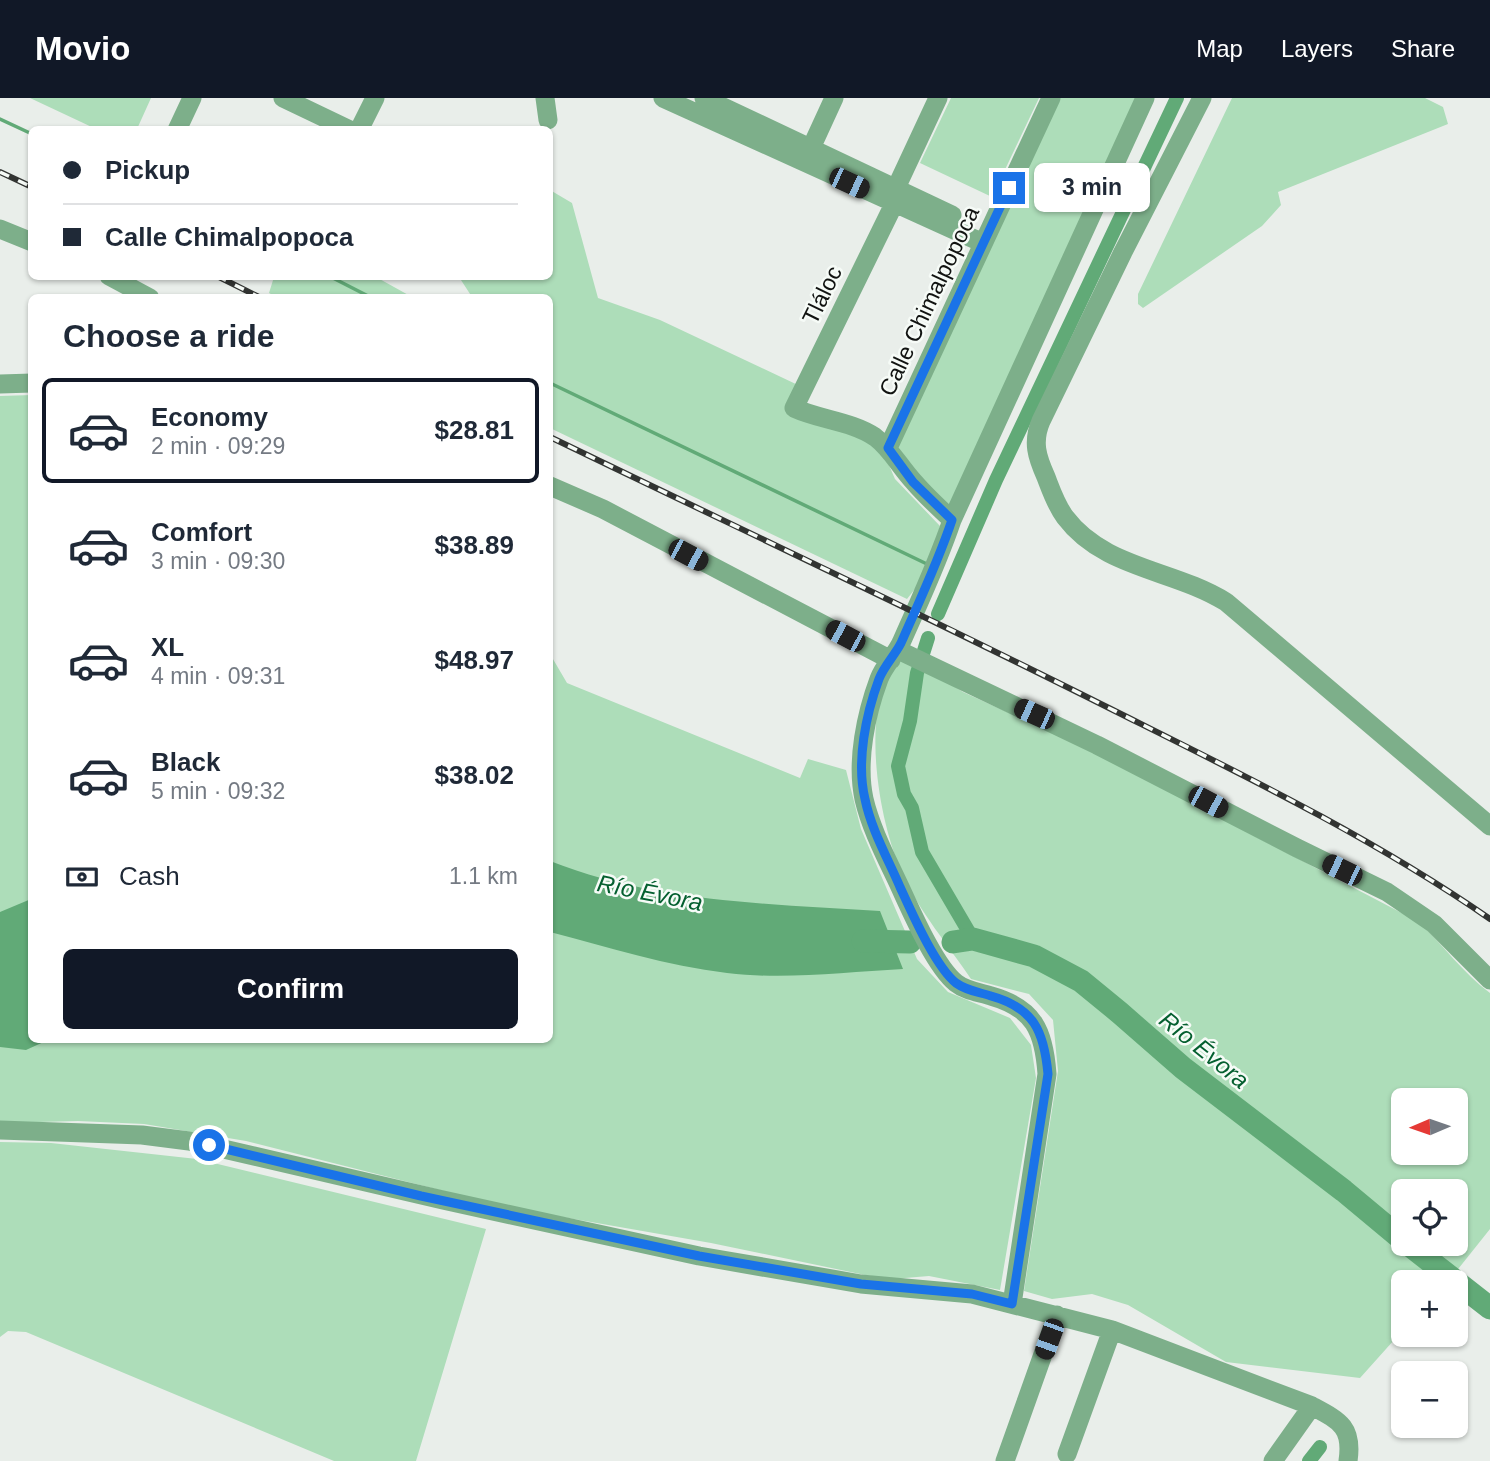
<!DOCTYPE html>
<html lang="en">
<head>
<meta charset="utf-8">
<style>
	:root { --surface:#fff; --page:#f2f2f3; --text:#1f2937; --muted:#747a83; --line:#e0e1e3; --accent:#111827 }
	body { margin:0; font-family:Helvetica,sans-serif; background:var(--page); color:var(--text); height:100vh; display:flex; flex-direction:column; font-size:26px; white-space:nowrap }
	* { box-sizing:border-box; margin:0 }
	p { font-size:23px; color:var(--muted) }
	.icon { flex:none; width:38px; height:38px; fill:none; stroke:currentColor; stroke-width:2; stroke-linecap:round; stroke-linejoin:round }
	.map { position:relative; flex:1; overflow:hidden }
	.panel { position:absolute; left:28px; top:196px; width:525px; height:749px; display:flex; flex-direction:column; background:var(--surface); border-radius:10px; box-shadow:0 2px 5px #0004 }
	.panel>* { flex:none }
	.guide { position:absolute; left:28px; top:28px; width:525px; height:154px; border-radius:10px; box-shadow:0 2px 5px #0004; display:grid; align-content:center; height:154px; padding:0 35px; background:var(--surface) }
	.needle { width:46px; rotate:268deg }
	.buttons { position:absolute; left:1391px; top:990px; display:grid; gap:14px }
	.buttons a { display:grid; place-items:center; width:77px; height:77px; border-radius:10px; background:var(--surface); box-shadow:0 2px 5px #0004; font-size:35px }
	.end { position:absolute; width:32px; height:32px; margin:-16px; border:9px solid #1a73e8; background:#fff; box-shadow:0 0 0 4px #fff }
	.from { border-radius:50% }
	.bubble { position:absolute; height:49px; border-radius:10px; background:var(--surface); box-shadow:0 2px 5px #0004; font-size:23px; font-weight:700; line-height:49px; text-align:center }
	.car { position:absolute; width:21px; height:42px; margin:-21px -10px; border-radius:9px; box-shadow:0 0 5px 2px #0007; background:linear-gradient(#222 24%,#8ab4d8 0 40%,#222 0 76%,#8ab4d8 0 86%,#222 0) }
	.guide b { display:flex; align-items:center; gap:24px; height:66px; font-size:26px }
	.guide b+b { border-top:2px solid var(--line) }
	.guide i { width:18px; height:18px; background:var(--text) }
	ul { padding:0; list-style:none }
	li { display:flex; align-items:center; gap:21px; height:105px; margin:0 14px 10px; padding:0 21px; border:4px solid transparent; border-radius:10px }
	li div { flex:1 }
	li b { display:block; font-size:26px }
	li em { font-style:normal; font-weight:700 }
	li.current { border-color:var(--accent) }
	li>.icon { width:63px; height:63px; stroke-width:1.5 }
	h2 { padding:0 35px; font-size:32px; line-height:84px }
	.pay { display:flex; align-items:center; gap:18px; height:77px; padding:0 35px; font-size:26px }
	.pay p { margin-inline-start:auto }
	.action { display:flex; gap:14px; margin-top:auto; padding:14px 35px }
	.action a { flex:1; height:80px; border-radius:10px; background:var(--accent); color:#fff; font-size:28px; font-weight:700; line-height:80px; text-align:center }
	header { display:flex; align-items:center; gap:42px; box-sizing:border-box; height:98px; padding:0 35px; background:var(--accent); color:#fff }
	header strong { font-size:33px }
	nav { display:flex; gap:38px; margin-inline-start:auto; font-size:24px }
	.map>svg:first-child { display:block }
</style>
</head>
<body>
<header>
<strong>Movio</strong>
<nav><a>Map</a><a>Layers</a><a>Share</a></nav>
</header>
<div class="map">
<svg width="1490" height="1363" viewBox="0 0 1490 1363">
	<rect width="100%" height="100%" fill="#e9eeea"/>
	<!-- green -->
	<path fill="#adddb9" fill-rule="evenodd" d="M30,0H151L137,31H96Z
		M951,0H1039L992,99L920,65Z
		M1057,0H1136L948,415L896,347Z
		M1232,0H1425L1443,9L1448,26L1278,94L1281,107L1262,128L1143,210L1138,206V196Z
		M550,92L572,105L598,200L660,222L800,288L788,311L840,330L882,351L895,381L940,428L926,477L907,501L550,330V200L472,199L459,179L550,178Z
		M376,179L412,199L278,200L269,195L274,179Z
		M32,297V942H550V556L567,585L800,680L808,661L846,672L861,731L917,861L948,894L1010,920L1031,947L1036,980L1000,1192L929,1178L893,1181L865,1177L711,1145L511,1110L246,1043L144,1026L78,1023L0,1025V298Z
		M899,561L929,573L963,594L1090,652L1419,824C1443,847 1463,875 1490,895V1131L1447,1185H1404L1403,1232L1360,1280L1226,1264L1128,1207L1092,1196L1052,1201L1024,1193L1058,973L1053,922L1029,896L971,881C949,848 919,813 903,777C880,728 863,630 887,578C890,572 895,566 899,561ZM1404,1003H1456V1055H1404ZM1404,1094H1456V1146H1404Z
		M0,1044L51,1045L197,1061L486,1131L416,1363H334L26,1234L8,1233L0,1239Z"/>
	<!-- water -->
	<path fill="#61aa77" d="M550,763C654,804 769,806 880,813L903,871C845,874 784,882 727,875C667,868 608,849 550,834Z
		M31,801L32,942H48L26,952L0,949V814Z"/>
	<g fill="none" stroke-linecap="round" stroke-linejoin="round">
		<!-- stream -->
		<path stroke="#61aa77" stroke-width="3.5" d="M0,21L32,36
			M329,178L372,200
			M550,285L929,467"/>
		<!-- canal -->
		<path stroke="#61aa77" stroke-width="14" d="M938,516L996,382L1177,0
			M928,540L917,575L910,623L898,668L904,696L912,710L922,754L973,841
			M1309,1363L1320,1349"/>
		<!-- river -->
		<path stroke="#61aa77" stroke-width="23" d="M863,843L910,844
			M953,844L973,841L1034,858L1081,883L1120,915L1183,970L1344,1093L1404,1143
			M1408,1146L1490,1210"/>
		<!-- minor -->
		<path stroke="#7daf8a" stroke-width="19" d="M283,0L350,32
			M545,0L548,22
			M663,0L983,145
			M704,0L952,117
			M1202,0L1123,154L1041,323C1032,344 1037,359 1046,379C1051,392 1056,407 1065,419C1104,471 1173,471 1226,504L1490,728
			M177,32L192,0
			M359,32L375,0
			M806,61L834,0
			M896,90L938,0
			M894,106L794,310C820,322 851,323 875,339C891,351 900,369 914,384C926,398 939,410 952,422
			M0,131L32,144
			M109,178L150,200
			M0,286L32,285
			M888,350L1051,0
			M550,388L603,411L891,562
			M898,552L1097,647L1297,750L1387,794L1434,826L1490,882
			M0,1032L142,1037L189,1043L443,1102L699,1158L861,1186L972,1196L1112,1232L1312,1308C1340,1323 1353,1329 1348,1363
			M1012,1206L1047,976C1044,933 1034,910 991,898C979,894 966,893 956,885C935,868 912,815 900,789C887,761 871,731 864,701C856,663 866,616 879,581C884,568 895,557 901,545C919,504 938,464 952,422L1145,0
			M1067,1356L1112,1232
			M1005,1363L1057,1217
			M1273,1363L1312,1308"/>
		<defs>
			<path id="rail" d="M0,74L32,89
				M217,178L261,200
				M550,339C736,429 924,517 1109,610C1239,675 1370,738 1490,821"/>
		</defs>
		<!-- rail casing -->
		<use href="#rail" stroke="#323432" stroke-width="6"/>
		<!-- rail -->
		<use href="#rail" stroke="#f6fbf7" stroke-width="3.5" stroke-dasharray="10" stroke-linecap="butt"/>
	</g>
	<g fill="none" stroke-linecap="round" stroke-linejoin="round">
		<!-- route -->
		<path stroke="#1a73e8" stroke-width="9" d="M209,1047L421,1098L699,1158L861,1186L972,1196L1012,1206L1048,976C1044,933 1034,910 991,898C979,894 967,893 956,885C935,868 912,815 900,789C888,761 871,731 865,701C856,664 866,616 879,581C884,568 895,557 901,545C919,504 938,464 952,422L913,384L888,350L1009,90"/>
	</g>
	<g text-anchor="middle" stroke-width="5" stroke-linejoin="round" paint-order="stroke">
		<!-- street labels -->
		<g font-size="23" fill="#111311" stroke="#f6fbf7">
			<text transform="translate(822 197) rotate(-64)" y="8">Tláloc</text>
			<text transform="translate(929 203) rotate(-65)" y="8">Calle Chimalpopoca</text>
		</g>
		<!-- water labels -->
		<g font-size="24" font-style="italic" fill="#045f2f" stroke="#f6fbf7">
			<text transform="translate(650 795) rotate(11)" y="8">Río Évora</text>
			<text transform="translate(1204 952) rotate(39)" y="8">Río Évora</text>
		</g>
	</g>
</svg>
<div class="buttons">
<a><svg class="needle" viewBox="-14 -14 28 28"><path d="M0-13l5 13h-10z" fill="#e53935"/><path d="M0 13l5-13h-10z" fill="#747a83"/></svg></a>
<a><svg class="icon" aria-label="locate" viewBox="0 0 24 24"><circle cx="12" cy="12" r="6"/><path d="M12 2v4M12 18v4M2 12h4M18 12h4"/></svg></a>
<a>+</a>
<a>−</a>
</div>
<i class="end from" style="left:209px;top:1047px"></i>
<i class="end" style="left:1009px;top:90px"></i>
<div class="bubble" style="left:1034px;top:65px;width:116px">3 min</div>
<i class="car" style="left:849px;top:85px;rotate:115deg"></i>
<i class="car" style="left:688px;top:457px;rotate:118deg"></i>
<i class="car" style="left:845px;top:538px;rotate:298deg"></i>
<i class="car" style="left:1034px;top:616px;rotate:294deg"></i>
<i class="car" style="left:1208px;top:704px;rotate:118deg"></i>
<i class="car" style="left:1342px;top:772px;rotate:296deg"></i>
<i class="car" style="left:1049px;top:1241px;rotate:200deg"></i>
<div class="guide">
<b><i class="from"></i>Pickup</b>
<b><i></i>Calle Chimalpopoca</b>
</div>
<section class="panel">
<h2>Choose a ride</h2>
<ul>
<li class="current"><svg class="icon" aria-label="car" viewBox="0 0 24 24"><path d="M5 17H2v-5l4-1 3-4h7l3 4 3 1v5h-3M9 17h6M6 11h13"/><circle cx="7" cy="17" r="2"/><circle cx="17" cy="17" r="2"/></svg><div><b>Economy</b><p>2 min · 09:29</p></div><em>$28.81</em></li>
<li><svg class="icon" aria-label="car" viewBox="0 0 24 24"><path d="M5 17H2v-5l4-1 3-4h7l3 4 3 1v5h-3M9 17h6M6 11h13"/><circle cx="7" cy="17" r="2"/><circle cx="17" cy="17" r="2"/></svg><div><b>Comfort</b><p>3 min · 09:30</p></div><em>$38.89</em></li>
<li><svg class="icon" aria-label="car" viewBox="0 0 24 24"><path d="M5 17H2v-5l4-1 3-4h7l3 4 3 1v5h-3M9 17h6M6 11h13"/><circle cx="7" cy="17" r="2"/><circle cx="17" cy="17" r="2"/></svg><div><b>XL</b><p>4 min · 09:31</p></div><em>$48.97</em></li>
<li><svg class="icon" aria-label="car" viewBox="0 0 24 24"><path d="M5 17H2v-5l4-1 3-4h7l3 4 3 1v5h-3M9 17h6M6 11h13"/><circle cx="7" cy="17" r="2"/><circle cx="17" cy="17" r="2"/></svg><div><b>Black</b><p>5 min · 09:32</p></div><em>$38.02</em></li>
</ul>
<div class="pay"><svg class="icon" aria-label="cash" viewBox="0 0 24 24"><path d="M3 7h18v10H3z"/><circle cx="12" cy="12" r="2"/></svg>Cash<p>1.1 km</p></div>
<div class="action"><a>Confirm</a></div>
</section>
</div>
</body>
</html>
